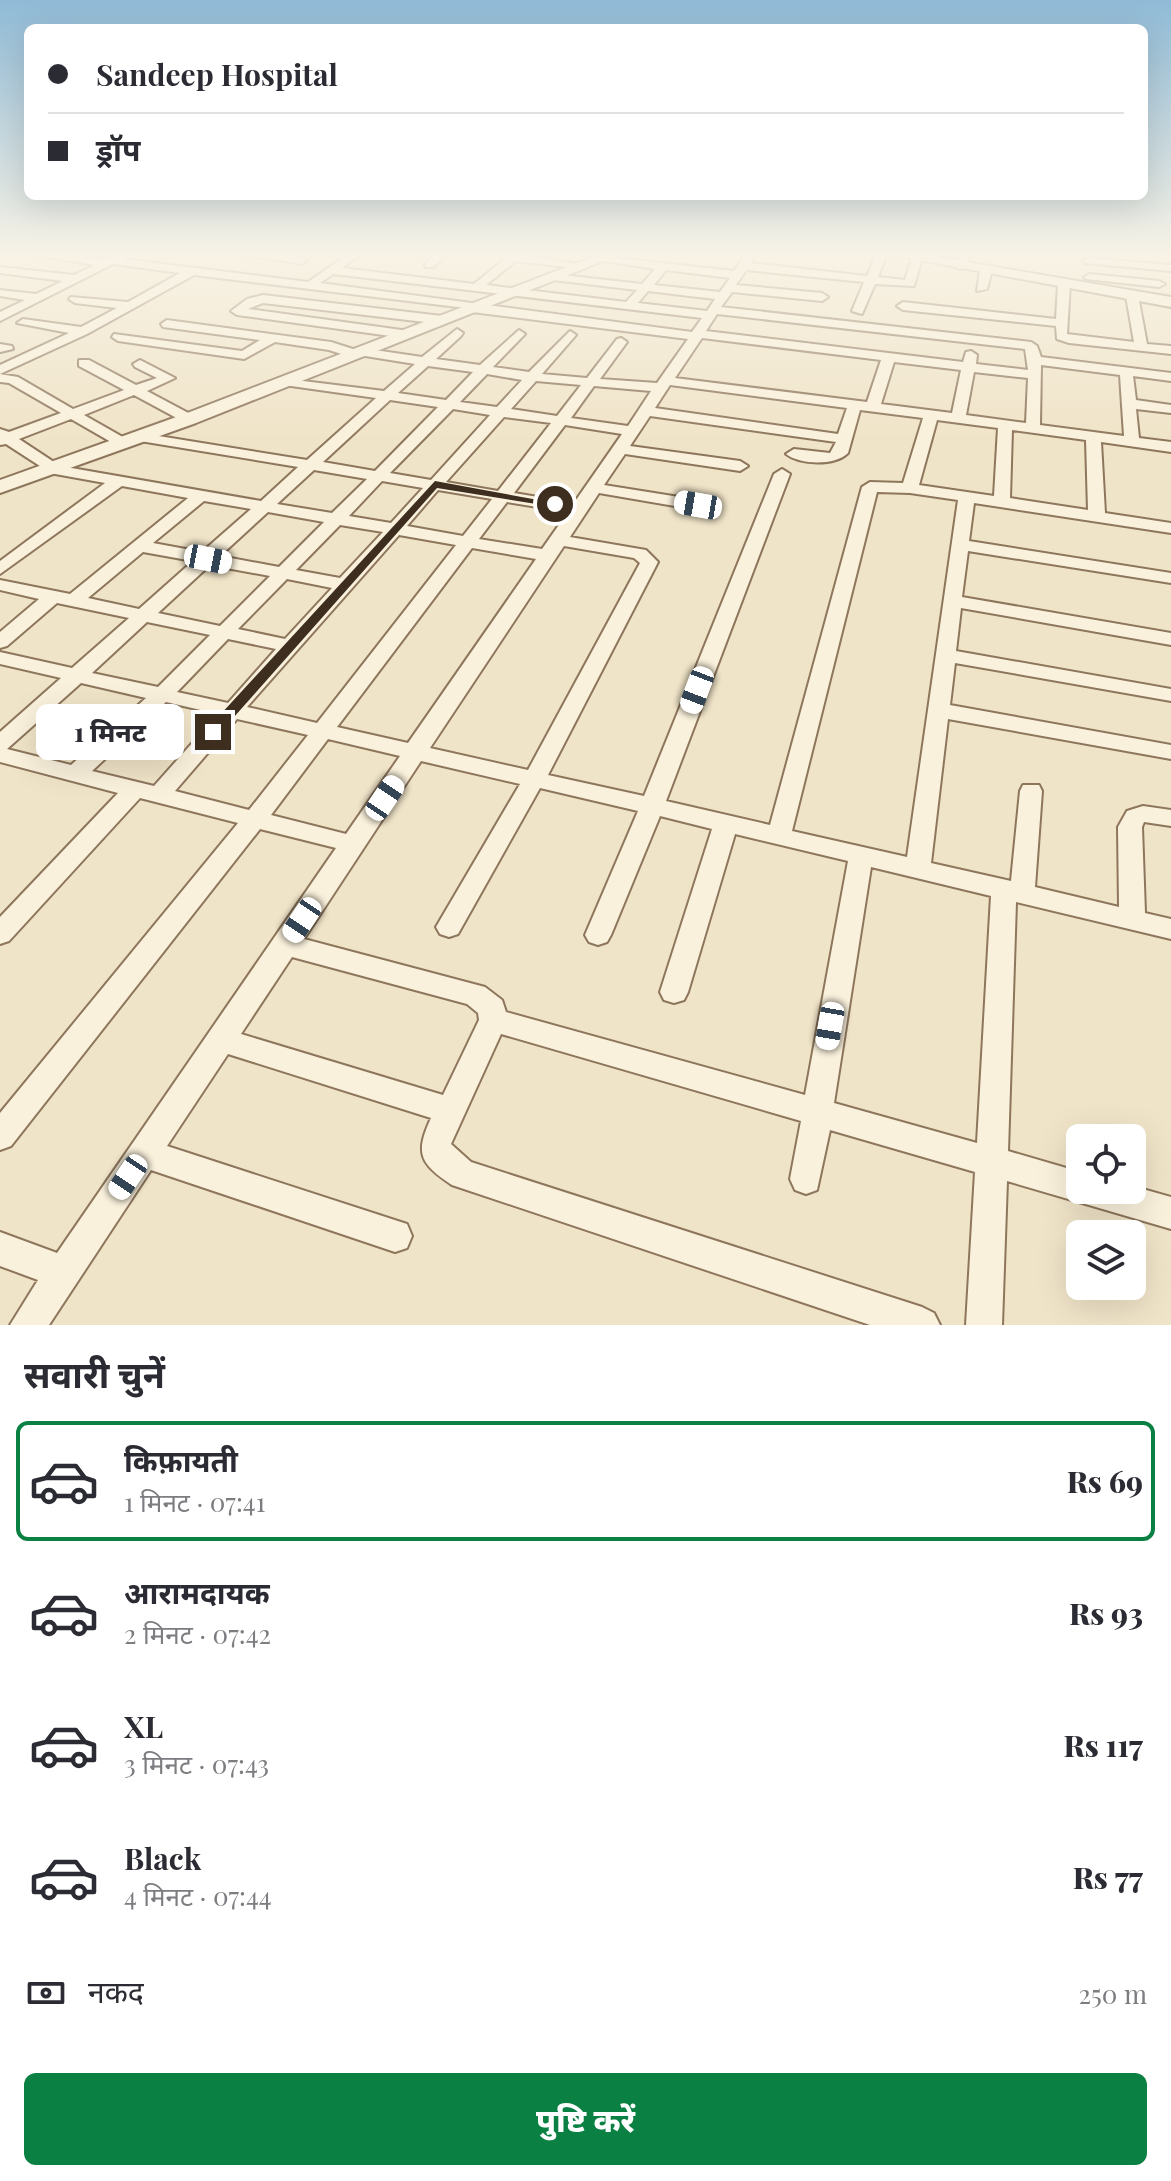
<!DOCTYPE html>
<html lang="hi">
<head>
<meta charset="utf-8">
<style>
	:root { --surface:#fff; --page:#f2f2f3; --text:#2b2b33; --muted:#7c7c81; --line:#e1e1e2; --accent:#0b8043 }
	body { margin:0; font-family:"Playfair Display","Noto Sans Devanagari",serif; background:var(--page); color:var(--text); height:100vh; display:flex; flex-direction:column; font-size:30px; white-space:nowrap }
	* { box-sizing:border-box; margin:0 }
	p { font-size:26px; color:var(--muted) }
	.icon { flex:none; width:44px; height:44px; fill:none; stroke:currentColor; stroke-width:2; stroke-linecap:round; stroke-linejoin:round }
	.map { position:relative; height:1325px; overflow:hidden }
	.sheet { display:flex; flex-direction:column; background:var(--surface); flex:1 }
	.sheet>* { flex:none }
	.guide { position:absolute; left:24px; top:24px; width:1124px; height:176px; border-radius:12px; box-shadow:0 8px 32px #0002; display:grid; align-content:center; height:176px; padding:0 24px; background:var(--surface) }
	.buttons { position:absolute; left:1066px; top:1124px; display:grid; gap:16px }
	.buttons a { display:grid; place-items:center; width:80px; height:80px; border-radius:12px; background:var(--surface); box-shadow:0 8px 32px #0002; font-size:40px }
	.end { position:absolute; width:36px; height:36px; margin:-18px; border:10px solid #3d2e20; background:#fff; box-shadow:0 0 0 4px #fff }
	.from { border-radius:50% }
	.bubble { position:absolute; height:56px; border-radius:12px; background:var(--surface); box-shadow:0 8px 32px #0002; font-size:26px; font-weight:800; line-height:56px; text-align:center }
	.car { position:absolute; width:24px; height:48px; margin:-24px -12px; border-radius:10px; box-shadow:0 0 6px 2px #0007; background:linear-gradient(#fff 24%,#345 0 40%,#fff 0 76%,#345 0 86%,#fff 0) }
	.guide b { display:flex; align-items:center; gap:28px; height:76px; font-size:30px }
	.guide b+b { border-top:2px solid var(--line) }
	.guide i { width:20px; height:20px; background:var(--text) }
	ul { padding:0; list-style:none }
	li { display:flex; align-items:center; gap:24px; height:120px; margin:0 16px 12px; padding:0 8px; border:4px solid transparent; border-radius:12px }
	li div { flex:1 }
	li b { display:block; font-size:30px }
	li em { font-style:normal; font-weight:800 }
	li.active { border-color:var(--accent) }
	li>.icon { width:72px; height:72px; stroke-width:1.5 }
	h2 { padding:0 24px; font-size:36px; line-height:96px }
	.pay { display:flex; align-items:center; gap:20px; height:88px; padding:0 24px; font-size:30px }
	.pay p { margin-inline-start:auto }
	.cta { display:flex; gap:16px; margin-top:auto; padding:16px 24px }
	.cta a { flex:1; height:92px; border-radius:12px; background:var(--accent); color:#fff; font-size:32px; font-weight:800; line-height:92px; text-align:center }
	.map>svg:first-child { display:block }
</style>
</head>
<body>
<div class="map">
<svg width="1171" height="1325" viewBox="0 0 1171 1325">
	<rect width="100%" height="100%" fill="#f0e4c8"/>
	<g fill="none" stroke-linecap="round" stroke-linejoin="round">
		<defs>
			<path id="minor" d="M23,253L106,259L122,253L126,256L123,259L308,282L350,253H362L342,268L474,284L512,253L589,266L584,269L516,261L486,285L626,302L637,290L553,280L547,277L553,274L642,284L655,269L593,259L598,256L734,271L747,253H757L750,263L867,276L877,253H887L878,277L905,280L912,258L917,255L922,258L914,286L875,284L862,314L852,311L864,282L746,270L736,285L822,293L828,297L822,301L732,292L721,307L1031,342L1037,346L1041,357L1171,373V381L1133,376L1136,400L1171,405V413L1136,409L1139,438L1171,442V452L1101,442L1105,513L1171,523V533L974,503L969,541L1171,573V583L968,551L962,597L1171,633V645L961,608L956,651L1171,689V701L955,663L950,705L1171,745V759L948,719L931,863L1011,881L1020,791L1023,785H1039L1042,791L1035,887L1119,907L1118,827L1127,811L1143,806L1171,810V826L1144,822L1142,827L1145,913L1171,919V939L1016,902L1008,1151L1080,1172V1190H1132V1186L1171,1197V1229L1007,1181L1002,1325H966L975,1172L830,1130L817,1190L806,1194L795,1190L790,1179L801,1121L501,1034L451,1144L471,1162L922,1307L934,1313L940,1325H870L452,1185C419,1163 415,1153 431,1118L228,1054L167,1146L407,1224L412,1236L407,1248L395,1252L151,1170L49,1325H10L38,1280L0,1266V1232L57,1253L336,848L260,829L11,1146L0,1150V1113L238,823L140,798L9,941L0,944V917L118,793L0,762V732L61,678L0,664V652L72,668L129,618L57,603L7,646L0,648V632L39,599L0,590V580L70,594L188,498L122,486L0,574V561L105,483L44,472L43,468L6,444L0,445V429L9,432L61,413L9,383L0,382V365L69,333L17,323L23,319L81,327L117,308L75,303L69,299L71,297L128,302L180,273L113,264L0,321V312L25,300L0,296V290L36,294L63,281L0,273V267L74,275L95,265ZM666,270L730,278L720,292L654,285ZM333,274L702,318L692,332L320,283ZM194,275L466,308L472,312L688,339L657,383L600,379L627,342L621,338L617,339L587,378L542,374L576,335L570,331L529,372L493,367L525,334L519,330L480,365L436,359L461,336L463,333L457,329L422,357L361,348L356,350L331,342L167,320L161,324L163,327L260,340L242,351L114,334L112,337L118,341L244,359L275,342L329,350L354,358L359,355L415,364L384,391L279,378L277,381L284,385L376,398L307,460L140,433L133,437L140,441L298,467L261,501L60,466L19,439L71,419L118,446H128V440L84,415L134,395L184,422H194V416L147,391L175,378L140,360L133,364L135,367L157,378L136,385L89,360H79V366L124,390L73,409L18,377L0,374L87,334ZM648,291L715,299L707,311L638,303ZM717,314L1025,349L1028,370L976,364L977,355L971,351L966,352L963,362L706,331ZM702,338L881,360L867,402L675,378ZM894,362L961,370L952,413L881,404ZM1041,365L1120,375L1124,436L1040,425ZM428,366L473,372L446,400L398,393ZM974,372L1028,378L1026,423L966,415ZM487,374L522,380L497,407L460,402ZM536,381L581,385L557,416L511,409ZM670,385L847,408L838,434L655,408ZM594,386L651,391L628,426L571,418ZM390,400L438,407L375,471L323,462ZM453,409L490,415L431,480L390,473ZM860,410L923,418L903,483L870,482L862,487L770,825L666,801L790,474L782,469L774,474L644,796L548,775L658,562L646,550L570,537L599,493L698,510L706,505L698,500L604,485L625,454L740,471L748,466L740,461L630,446L650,416L836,442L830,453L794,449L786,454C800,465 835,466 848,453ZM504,417L551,423L498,491L446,482ZM937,420L998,428L994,496L919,485ZM565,425L622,434L574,503L514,493ZM1012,430L1086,440L1088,510L1010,498ZM314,470L367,479L332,513L277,504ZM382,481L423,488L391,523L349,516ZM438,490L492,499L463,536L407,526ZM877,492L910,493L958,500L907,857L792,831ZM204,501L251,509L202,552L153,543ZM507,502L568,512L542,549L479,539ZM268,512L324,522L279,567L220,556ZM340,525L383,532L340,578L296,570ZM399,535L456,545L317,723L247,707ZM564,546L634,558L640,563L528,770L430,748ZM472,548L536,559L408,743L337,727ZM143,552L193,561L139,609L88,598ZM210,565L270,576L220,626L158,613ZM287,579L332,588L285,639L238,629ZM147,622L210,635L158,687L92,673ZM228,639L276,649L228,703L177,692ZM81,683L146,698L71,765L7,749ZM166,702L218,714L154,786L92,771ZM237,719L308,735L249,810L175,791ZM328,739L400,756L346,834L271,815ZM421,761L520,784L436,927L440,934L449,937L458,934L540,788L638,811L585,935L589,942L598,945L607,942L611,935L660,816L712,829L660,992L664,1000L674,1003L684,1000L688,992L735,834L848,861L805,1095L506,1012L502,1000L485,987L304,939ZM871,867L991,896L977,1143L834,1103ZM292,957L467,1004L478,1013L479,1020L443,1095L241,1034Z
				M264,253L302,258L307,261L302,264L240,254Z
				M438,253H450L433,267H425V263Z
				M961,253H971L964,268L960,269L955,266Z
				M1088,258L1171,265V271L1084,263L1083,261Z
				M986,267L992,270L987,289L977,291L980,270Z
				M1090,274L1159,281L1165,284L1159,287L1086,279L1084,277Z
				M1064,281L1070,284L1067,334L1134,342L1126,296L1132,293L1138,296L1147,344L1171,346V354L1069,343L1057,339L1056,326L903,310L897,306L903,302L1056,319L1058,284Z
				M263,295L442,316L448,320L442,324L263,303L248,309L409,331V337L405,338L237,315L231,311L247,299Z
				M0,344L12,346L13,349L0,352Z"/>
			<path id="tertiary" d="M603,253H623L196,423L0,493V480L182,415Z
				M882,253H914L1171,297V307Z"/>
		</defs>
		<!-- minor casing -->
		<use href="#minor" stroke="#8d765c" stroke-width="4"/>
		<!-- tertiary casing -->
		<use href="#tertiary" stroke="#8d765c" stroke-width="4"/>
		<!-- minor -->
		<use href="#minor" fill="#faf1dc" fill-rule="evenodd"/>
		<!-- tertiary -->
		<use href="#tertiary" fill="#faf1dc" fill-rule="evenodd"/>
	</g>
	<!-- sky -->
	<linearGradient id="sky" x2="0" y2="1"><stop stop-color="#8fbad6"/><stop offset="0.58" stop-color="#f8f3e6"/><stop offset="1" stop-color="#f8f3e6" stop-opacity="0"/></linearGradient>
	<rect width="1171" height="439" fill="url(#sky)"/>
	<!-- route -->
	<path fill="#3d2e20" d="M435,481L560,504L555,507L437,488L218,735H208V728Z"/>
</svg>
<div class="buttons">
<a><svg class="icon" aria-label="locate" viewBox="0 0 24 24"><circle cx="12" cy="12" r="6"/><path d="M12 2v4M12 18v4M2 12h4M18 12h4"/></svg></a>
<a><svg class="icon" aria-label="layers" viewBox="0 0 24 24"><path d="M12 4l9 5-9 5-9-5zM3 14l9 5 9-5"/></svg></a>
</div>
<i class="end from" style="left:555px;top:504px"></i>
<i class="end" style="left:213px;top:732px"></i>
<div class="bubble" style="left:36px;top:704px;width:148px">1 मिनट</div>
<i class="car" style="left:698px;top:505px;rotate:280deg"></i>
<i class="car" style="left:208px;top:559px;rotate:101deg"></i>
<i class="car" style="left:697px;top:690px;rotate:201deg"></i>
<i class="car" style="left:385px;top:798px;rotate:34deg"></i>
<i class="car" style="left:302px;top:920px;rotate:214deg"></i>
<i class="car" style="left:830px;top:1026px;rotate:190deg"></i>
<i class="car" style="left:128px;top:1177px;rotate:214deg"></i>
<div class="guide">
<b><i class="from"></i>Sandeep Hospital</b>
<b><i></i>ड्रॉप</b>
</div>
</div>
<section class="sheet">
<h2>सवारी चुनें</h2>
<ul>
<li class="active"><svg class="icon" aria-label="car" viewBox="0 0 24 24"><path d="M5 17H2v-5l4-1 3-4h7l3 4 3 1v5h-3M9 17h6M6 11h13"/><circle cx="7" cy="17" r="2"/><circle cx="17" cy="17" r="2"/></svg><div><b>किफ़ायती</b><p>1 मिनट · 07:41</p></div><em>Rs 69</em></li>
<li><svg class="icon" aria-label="car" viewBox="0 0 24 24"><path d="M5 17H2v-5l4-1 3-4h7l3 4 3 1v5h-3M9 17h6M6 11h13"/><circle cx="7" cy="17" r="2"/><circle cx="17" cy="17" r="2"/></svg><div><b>आरामदायक</b><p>2 मिनट · 07:42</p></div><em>Rs 93</em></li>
<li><svg class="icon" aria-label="car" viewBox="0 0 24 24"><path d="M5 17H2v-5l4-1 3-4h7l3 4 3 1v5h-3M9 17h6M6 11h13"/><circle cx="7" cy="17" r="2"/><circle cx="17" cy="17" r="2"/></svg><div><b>XL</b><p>3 मिनट · 07:43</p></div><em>Rs 117</em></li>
<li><svg class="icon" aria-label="car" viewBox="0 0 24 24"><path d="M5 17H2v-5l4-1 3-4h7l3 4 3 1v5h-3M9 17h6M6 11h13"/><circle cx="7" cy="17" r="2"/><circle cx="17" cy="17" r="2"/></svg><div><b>Black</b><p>4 मिनट · 07:44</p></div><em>Rs 77</em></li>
</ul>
<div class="pay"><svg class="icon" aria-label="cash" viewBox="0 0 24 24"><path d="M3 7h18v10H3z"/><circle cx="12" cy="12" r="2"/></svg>नकद<p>250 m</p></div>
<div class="cta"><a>पुष्टि करें</a></div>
</section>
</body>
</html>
